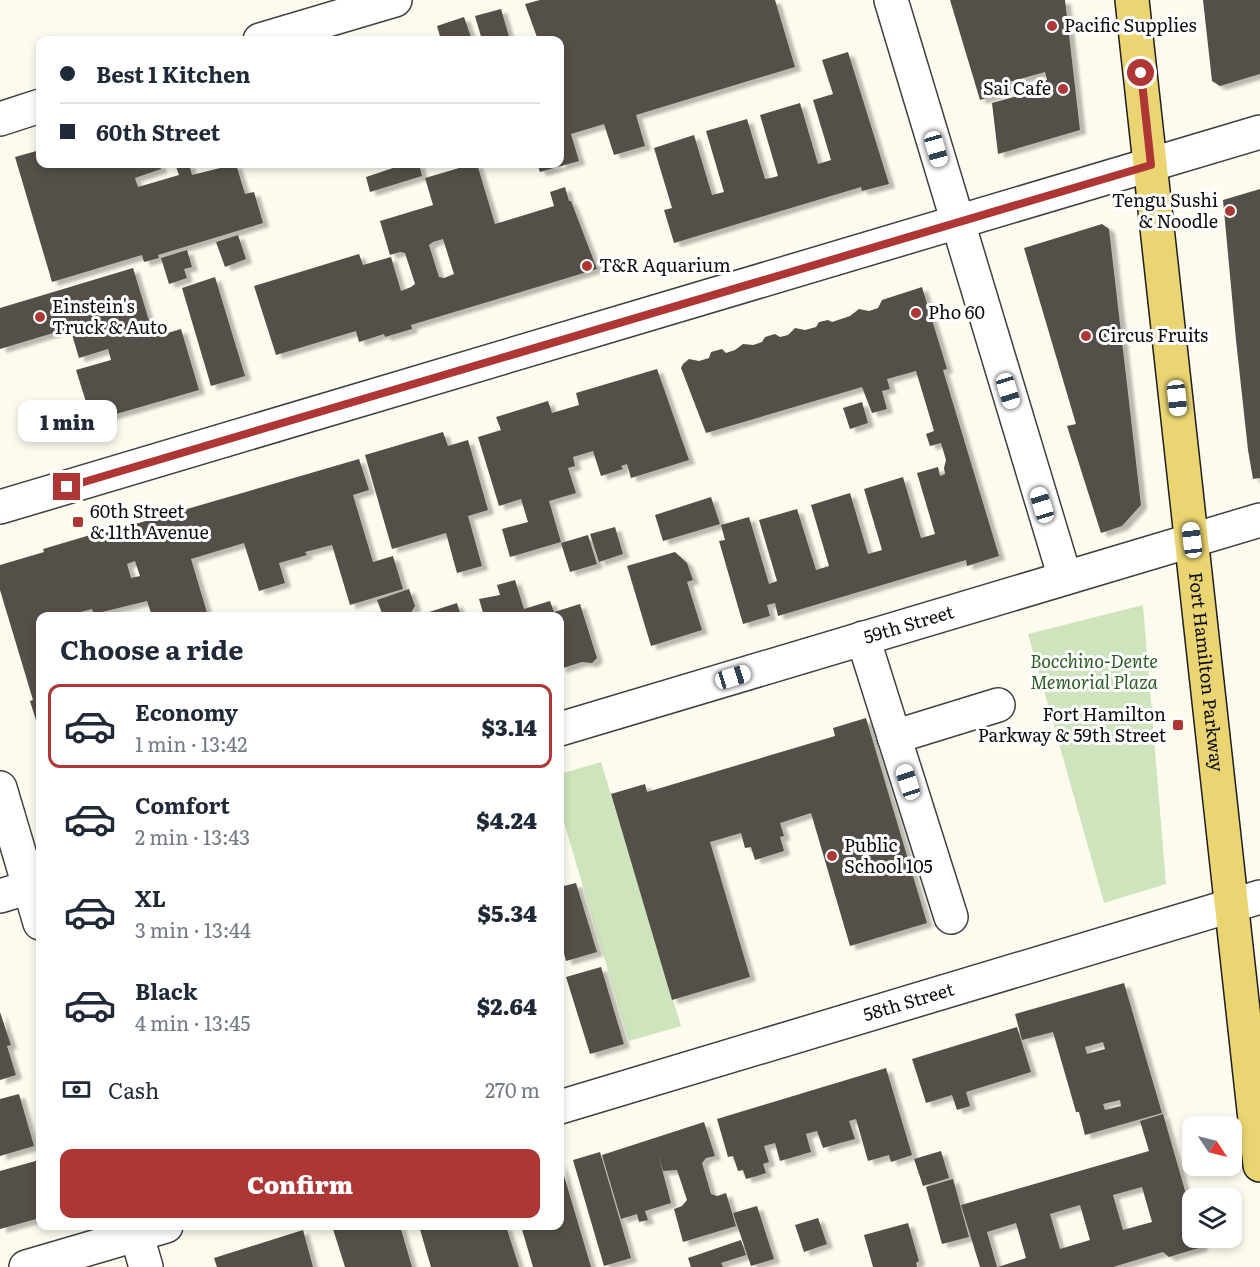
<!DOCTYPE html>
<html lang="en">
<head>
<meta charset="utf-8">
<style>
	:root { --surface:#fff; --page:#f6f6f7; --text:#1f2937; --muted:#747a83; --line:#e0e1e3; --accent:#ae3634 }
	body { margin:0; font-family:Literata,serif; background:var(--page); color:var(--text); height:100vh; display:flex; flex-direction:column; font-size:22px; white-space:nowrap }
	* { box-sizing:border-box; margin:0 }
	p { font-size:20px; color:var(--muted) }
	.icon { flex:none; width:33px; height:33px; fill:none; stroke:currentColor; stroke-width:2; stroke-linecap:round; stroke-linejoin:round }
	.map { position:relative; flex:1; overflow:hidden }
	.drawer { position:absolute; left:36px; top:612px; width:528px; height:618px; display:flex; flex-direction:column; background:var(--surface); border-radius:12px; box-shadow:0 3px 9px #0003 }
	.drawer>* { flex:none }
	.top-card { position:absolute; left:36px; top:36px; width:528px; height:132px; border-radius:12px; box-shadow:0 3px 9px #0003; display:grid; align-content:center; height:132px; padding:0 24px; background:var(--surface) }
	.needle { width:39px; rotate:125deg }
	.controls { position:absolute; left:1182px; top:1116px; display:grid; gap:12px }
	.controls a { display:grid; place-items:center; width:60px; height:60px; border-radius:12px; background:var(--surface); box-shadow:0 3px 9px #0003; font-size:30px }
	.end { position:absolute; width:27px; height:27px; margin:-14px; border:8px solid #ae3634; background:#fff; box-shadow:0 0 0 3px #fff }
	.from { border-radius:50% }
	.bubble { position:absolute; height:42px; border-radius:12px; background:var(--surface); box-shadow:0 3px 9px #0003; font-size:20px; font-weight:800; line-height:42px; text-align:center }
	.car { position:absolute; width:18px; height:36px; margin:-18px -9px; border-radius:8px; box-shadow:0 0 4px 2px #0007; background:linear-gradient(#fff 24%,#345 0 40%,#fff 0 76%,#345 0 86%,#fff 0) }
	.top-card b { display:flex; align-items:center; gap:21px; height:57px; font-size:22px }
	.top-card b+b { border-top:2px solid var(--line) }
	.top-card i { width:15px; height:15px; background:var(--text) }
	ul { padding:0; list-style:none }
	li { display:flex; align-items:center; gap:18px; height:84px; margin:0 12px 9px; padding:0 12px; border:3px solid transparent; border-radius:12px }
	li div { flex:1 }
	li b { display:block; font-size:22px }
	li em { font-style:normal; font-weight:800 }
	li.active { border-color:var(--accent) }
	li>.icon { width:54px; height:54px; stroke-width:1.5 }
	h2 { padding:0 24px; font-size:27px; line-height:72px }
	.pay { display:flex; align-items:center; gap:15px; height:66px; padding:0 24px; font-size:22px }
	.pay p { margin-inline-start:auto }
	.action { display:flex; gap:12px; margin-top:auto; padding:12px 24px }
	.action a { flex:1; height:69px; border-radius:12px; background:var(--accent); color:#fff; font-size:24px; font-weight:800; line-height:69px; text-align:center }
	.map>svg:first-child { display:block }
</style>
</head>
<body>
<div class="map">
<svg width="1260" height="1267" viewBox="0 0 1260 1267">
	<defs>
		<filter id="shadow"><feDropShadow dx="6" dy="4" stdDeviation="1.5" flood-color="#0004"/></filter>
	</defs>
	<rect width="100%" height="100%" fill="#fdfbee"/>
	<!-- green -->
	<path fill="#cee4bc" d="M1143,605L1166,884L1104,903L1028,634Z
		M601,762L681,1026L629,1041L560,809V774Z"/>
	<!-- building -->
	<path fill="#544f4a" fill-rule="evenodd" filter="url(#shadow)" d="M540,0H775L795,67L636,115L645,146L614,155L604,124L571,134L579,161L540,172L537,164H560V40H538L525,4Z
		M950,0H1065L1080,130L998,154L992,103L1045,88L1043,81L1047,80L1045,72L1009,82L1012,90L980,100Z
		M1203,0H1260V74L1220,86L1212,81Z
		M501,9L510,40H482L475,16Z
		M464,17L472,40H441L437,26Z
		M848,52L889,184L862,191L861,187L674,243L664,210L672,208L654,148L694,135L712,195L724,192L706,131L747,119L765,179L771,178L778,176L760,115L800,103L818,164L831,160L813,100L833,94L822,60Z
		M40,150V164H160L161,169L135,178L138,187L179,175L175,164H189L192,175L236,164L245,194L254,192L263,223L158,255L159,258L144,262L142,255L52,282L15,157Z
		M391,164H419L422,176L370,192L366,177L393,168Z
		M473,164H477L495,224L554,206L550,192L565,187L569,201H571L597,269L411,325L412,329L385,337L384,334L359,342L356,331L276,355L254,286L359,254L363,265L391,257L401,291L411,287L415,284L405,253L400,252L390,255L380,221L433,205L425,178ZM443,239L454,274L444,278L439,277L429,245L433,242Z
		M1260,189V478L1253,479L1248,450L1236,340L1223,200Z
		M1102,224L1109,229L1141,505L1122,526L1101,533L1067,426L1076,424L1024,248Z
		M238,235L246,259L225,267L216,242Z
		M187,250L192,267L184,269L187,278L169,284L161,258Z
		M133,268L154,337L181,329L199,390L92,421L76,370L111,360L108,349L79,358L70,328L0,349V308Z
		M215,277L245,376L211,386L182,288Z
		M922,287L947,369L943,370L999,556L967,566L966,560L778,616L775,603L767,605L770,616L743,624L719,541L725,540L721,525L749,517L769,584L777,581L759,520L797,509L816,570L829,566L811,505L850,493L868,554L882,550L864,489L903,477L921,538L935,534L917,473L938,467L940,476L945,474L944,468L946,460L941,443L930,446L926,434L934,431L916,371L887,379L890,389L882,391L887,409L872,413L862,387L706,433L681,368L683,364L689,359L699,361L709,358L711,352L722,349L726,353L735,350L743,344L753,345L762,342L765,337L775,334L780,337L788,335L795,328L805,330L816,327L819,322L828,320L832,322L850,316L859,309L869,311L878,308L882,300Z
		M657,369L689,460L631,478L627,464L621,466L623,469L601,476L593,451L573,457L575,466L568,468L576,493L549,501L561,542L510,557L502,529L528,522L521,499L499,506L478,437L501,430L496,417L548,401L552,413L579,405L576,393Z
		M862,402L868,423L850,429L843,408Z
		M443,432L448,446L468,440L488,510L468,516L482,566L457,573L446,533L392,549L365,455Z
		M359,459L369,490L353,495L373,562L393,556L403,589L350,605L332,545L305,552L307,555L279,563L285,583L259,591L244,543L191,559L208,616H152L147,601L94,614L92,609L66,616H40V733L30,701L33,700L0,590V565L44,552L43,549L97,533L98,535L125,527L128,534L125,527ZM135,561L140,576L131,578L127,564Z
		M711,497L720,524L663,541L655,515Z
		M615,527L623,554L599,562L590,534Z
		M588,535L597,564L570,572L561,543Z
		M675,552L687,563L693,580L687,582L702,630L651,646L627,566Z
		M515,580L524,609L550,601L554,612L580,604L597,658L592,663L582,662L560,669V616H484L479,599L500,595L497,585Z
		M409,589L415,606L409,616H383L377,600Z
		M457,603L461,616H424L423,614Z
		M866,718L927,923L850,946L811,813L780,823L784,836L780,837L784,851L755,860L751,847L745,848L741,833L710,842L750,977L672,1000L611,794L645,784L647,792L835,736L833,728Z
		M576,883L597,952L566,961L562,946L560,947V919L561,918L560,887Z
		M601,967L624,1044L590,1054L566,977Z
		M1124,983L1162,1113L1085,1135L1079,1112H1076L1053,1032L1022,1040L1015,1014ZM1103,1042L1105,1049L1087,1054L1085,1047ZM1120,1100L1121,1106L1105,1110L1103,1104Z
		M0,1012L11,1045L7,1046L16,1075L0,1080Z
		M1017,1027L1031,1072L966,1092L970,1106L957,1110L952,1095L926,1103L912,1059Z
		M886,1068L912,1155L891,1162L889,1155L868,1161L856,1119L849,1121L855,1139L840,1143L823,1148L817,1131L813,1132L806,1134L811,1152L780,1161L775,1143L764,1146L769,1162L763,1164L766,1173L757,1176L746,1179L743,1170L738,1171L733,1156L728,1157L717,1119Z
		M19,1094L34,1146L0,1156V1099Z
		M1163,1114L1192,1215V1238H1199L1202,1247L1169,1257L1163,1252L1113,1267H998L1026,1258L1016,1223L987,1232L997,1267H980L961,1205L1149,1151L1140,1121ZM1142,1187L1152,1222L1123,1230L1113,1195ZM1080,1205L1090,1240L1060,1249L1050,1214Z
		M704,1122L715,1156L706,1158L702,1163L711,1194L717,1196L726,1193L736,1226L683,1242L674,1209L682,1206L687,1200L677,1170L663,1171L658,1154L671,1203L645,1211L648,1220L639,1222L637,1214L621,1219L602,1155Z
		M941,1151L949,1178L923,1186L914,1159Z
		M600,1152L631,1258L604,1266L573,1160Z
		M39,1160L40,1218L0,1229V1171Z
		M560,1162L591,1267H533L521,1226H560Z
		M953,1179L969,1237L942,1244L926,1187Z
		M757,1206L774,1259L751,1266L733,1213Z
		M818,1218L827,1244L804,1252L795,1225Z
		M908,1223L919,1261L916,1263L917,1267H873L864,1235Z
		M332,1226H400L412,1267H345Z
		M419,1226H506L519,1267H431Z
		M303,1230L313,1267H217L214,1258Z
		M741,1240L746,1255L721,1263L723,1267H691L688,1258Z"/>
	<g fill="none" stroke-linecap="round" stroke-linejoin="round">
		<defs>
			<g id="minor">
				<path d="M891,0L1065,578"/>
				<path d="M260,40L395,0"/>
				<path d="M0,119L40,106"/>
				<path d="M0,507L1260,132"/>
				<path d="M863,638L951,917"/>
				<path id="s1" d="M560,729L1260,520"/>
				<path d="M894,737L998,705"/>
				<path d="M0,788L40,923"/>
				<path d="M0,896L40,884"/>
				<path id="s2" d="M560,1107L1260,897"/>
				<path d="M134,1226L146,1267"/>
				<path d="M26,1267L166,1226"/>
			</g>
			<g id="major">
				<path id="s3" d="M1132,0L1260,1165"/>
			</g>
		</defs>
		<!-- minor casing -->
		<use href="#minor" stroke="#404040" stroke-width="36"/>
		<!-- major casing -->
		<use href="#major" stroke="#1e1e1e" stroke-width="36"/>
		<!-- minor -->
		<use href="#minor" stroke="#fff" stroke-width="33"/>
		<!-- major -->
		<use href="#major" stroke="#ead572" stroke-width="33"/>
	</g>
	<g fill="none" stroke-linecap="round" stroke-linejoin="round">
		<!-- route -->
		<path stroke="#ae3634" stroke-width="8" d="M67,487L1151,165L1141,73"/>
	</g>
	<!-- markers -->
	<g fill="#ae3634" stroke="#fff" stroke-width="2">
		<circle cx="1052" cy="26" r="6"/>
		<circle cx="1063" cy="89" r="6"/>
		<circle cx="1230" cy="211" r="6"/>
		<circle cx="587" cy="266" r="6"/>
		<circle cx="916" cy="313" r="6"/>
		<circle cx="40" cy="317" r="6"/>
		<circle cx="1086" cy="336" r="6"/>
		<rect x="72" y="516" width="12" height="12" rx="3"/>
		<rect x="1172" y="719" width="12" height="12" rx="3"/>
		<circle cx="832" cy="856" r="6"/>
	</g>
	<g text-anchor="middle" stroke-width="6" stroke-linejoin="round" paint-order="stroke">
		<!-- poi labels -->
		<g font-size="18" fill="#0d0d0d" stroke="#fff" text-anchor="start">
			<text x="1064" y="32">Pacific Supplies</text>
			<text x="1051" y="95" text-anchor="end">Sai Cafe</text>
			<text x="1218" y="207" text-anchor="end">Tengu Sushi<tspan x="1218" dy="21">&amp; Noodle</tspan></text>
			<text x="599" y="272">T&amp;R Aquarium</text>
			<text x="52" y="313">Einstein's<tspan x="52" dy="21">Truck &amp; Auto</tspan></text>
			<text x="928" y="319">Pho 60</text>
			<text x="1098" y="342">Circus Fruits</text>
			<text x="90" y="518">60th Street<tspan x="90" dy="21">&amp; 11th Avenue</tspan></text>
			<text x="1166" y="721" text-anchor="end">Fort Hamilton<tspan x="1166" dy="21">Parkway &amp; 59th Street</tspan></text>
			<text x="844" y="852">Public<tspan x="844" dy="21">School 105</tspan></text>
		</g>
		<!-- street labels -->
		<g font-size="18" fill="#0d0d0d" stroke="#fff">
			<text dy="6" stroke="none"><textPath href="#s1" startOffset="364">59th Street</textPath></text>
			<text dy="6" stroke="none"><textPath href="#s3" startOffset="676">Fort Hamilton Parkway</textPath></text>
			<text dy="6" stroke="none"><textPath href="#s2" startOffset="364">58th Street</textPath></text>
		</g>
		<!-- park labels -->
		<g font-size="18" font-style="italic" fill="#2c5d24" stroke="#fff">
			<text x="1094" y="668">Bocchino-Dente<tspan x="1094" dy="21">Memorial Plaza</tspan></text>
		</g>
	</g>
</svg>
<div class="controls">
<a><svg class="needle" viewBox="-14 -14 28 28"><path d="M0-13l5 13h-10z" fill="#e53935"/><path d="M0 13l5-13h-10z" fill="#747a83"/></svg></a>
<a><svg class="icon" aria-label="layers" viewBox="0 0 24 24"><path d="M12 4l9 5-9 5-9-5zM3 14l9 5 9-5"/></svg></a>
</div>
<i class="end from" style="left:1141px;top:73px"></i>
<i class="end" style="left:67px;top:487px"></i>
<div class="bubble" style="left:18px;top:400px;width:99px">1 min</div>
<i class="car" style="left:936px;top:149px;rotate:164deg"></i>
<i class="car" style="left:1008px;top:391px;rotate:163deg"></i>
<i class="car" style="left:1177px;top:398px;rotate:174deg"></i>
<i class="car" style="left:1042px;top:505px;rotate:343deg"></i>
<i class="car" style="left:1192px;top:540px;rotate:353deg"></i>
<i class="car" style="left:733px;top:677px;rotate:73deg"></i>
<i class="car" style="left:908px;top:782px;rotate:342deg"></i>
<div class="top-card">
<b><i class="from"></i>Best 1 Kitchen</b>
<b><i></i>60th Street</b>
</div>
<section class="drawer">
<h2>Choose a ride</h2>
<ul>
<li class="active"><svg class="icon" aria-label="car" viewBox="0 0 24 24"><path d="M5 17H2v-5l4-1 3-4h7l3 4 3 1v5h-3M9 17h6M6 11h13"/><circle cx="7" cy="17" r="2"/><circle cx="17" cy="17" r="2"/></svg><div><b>Economy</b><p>1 min · 13:42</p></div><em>$3.14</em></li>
<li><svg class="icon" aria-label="car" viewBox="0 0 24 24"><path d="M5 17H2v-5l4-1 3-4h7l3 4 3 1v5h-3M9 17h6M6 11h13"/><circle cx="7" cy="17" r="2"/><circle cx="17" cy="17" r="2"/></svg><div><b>Comfort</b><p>2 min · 13:43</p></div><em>$4.24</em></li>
<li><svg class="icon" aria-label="car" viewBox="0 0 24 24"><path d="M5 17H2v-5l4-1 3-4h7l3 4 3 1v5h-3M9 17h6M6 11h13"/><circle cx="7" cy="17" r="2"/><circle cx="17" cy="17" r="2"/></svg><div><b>XL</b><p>3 min · 13:44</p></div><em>$5.34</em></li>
<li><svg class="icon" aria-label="car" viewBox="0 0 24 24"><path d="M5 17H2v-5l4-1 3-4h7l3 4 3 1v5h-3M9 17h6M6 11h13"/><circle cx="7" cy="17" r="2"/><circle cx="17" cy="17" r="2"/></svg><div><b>Black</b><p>4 min · 13:45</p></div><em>$2.64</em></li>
</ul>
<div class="pay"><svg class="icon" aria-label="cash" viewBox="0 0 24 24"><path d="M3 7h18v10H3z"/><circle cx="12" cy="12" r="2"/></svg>Cash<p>270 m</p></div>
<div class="action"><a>Confirm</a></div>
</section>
</div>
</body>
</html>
